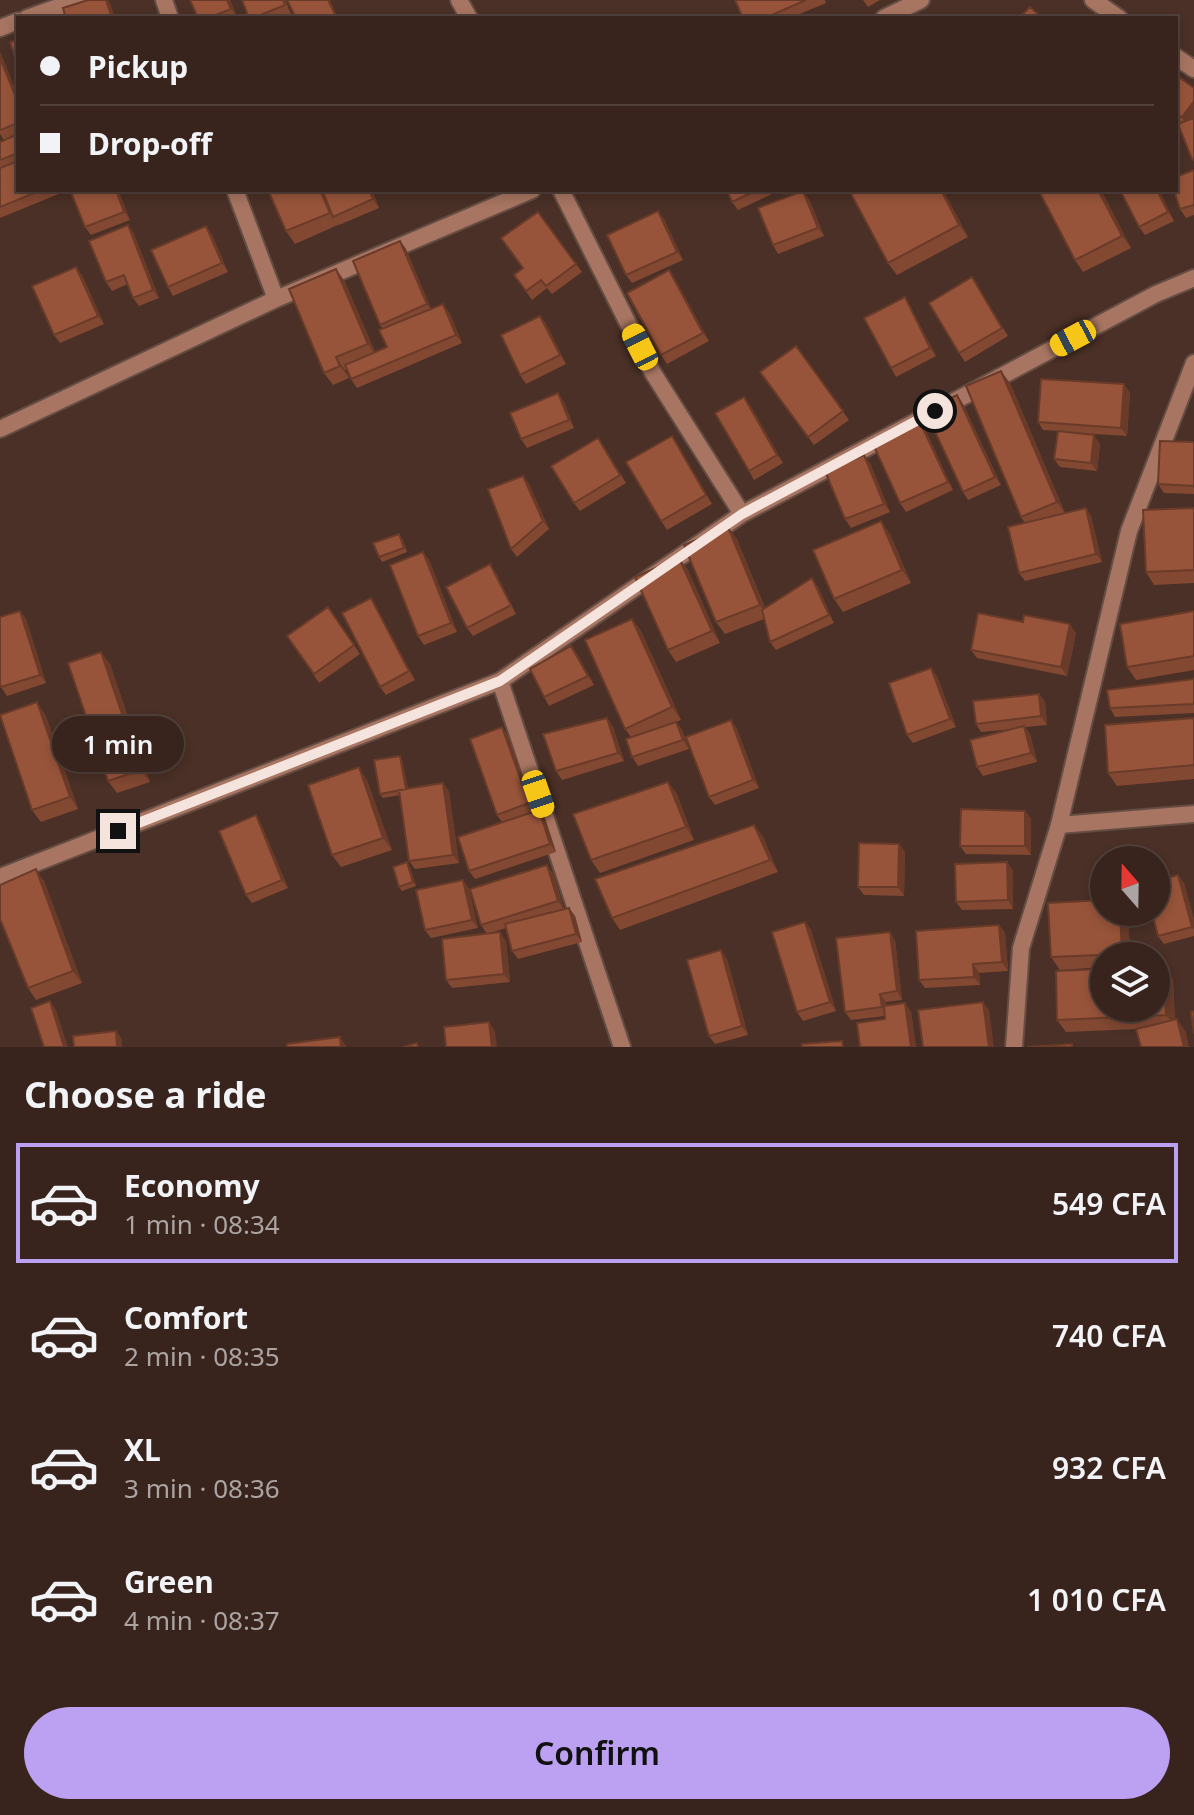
<!DOCTYPE html>
<html lang="en">
<head>
<meta charset="utf-8">
<style>
	:root { --surface:#38241c; --page:#433029; --text:#f1f3f6; --muted:#aba4a3; --line:#52413b; --accent:#bca0f2 }
	body { margin:0; font-family:"Noto Sans",sans-serif; background:var(--page); color:var(--text); height:100vh; display:flex; flex-direction:column; font-size:30px; white-space:nowrap }
	* { box-sizing:border-box; margin:0 }
	p { font-size:26px; color:var(--muted) }
	.icon { flex:none; width:44px; height:44px; fill:none; stroke:currentColor; stroke-width:2; stroke-linecap:round; stroke-linejoin:round }
	.map { position:relative; height:1047px; overflow:hidden }
	.sheet { display:flex; flex-direction:column; background:var(--surface); flex:1 }
	.sheet>* { flex:none }
	.guide { position:absolute; left:16px; top:16px; width:1162px; height:176px; border-radius:0px; box-shadow:0 4px 12px #0003,0 0 0 2px var(--line); display:grid; align-content:center; height:176px; padding:0 24px; background:var(--surface) }
	.needle { width:52px; rotate:340deg }
	.controls { position:absolute; left:1090px; top:846px; display:grid; gap:16px }
	.controls a { display:grid; place-items:center; width:80px; height:80px; border-radius:50%; background:var(--surface); box-shadow:0 4px 12px #0003,0 0 0 2px var(--line); font-size:40px }
	.end { position:absolute; width:36px; height:36px; margin:-18px; border:10px solid #f5e4dd; background:#111; box-shadow:0 0 0 4px #111 }
	.from { border-radius:50% }
	.bubble { position:absolute; height:56px; border-radius:28px; background:var(--surface); box-shadow:0 4px 12px #0003,0 0 0 2px var(--line); font-size:26px; font-weight:600; line-height:56px; text-align:center }
	.car { position:absolute; width:24px; height:48px; margin:-24px -12px; border-radius:10px; box-shadow:0 0 6px 2px #0007; background:linear-gradient(#f5c518 24%,#345 0 40%,#f5c518 0 76%,#345 0 86%,#f5c518 0) }
	.guide b { display:flex; align-items:center; gap:28px; height:76px; font-size:30px }
	.guide b+b { border-top:2px solid var(--line) }
	.guide i { width:20px; height:20px; background:var(--text) }
	ul { padding:0; list-style:none }
	li { display:flex; align-items:center; gap:24px; height:120px; margin:0 16px 12px; padding:0 8px; border:4px solid transparent; border-radius:0px }
	li div { flex:1 }
	li b { display:block; font-size:30px }
	li em { font-style:normal; font-weight:600 }
	li.active { border-color:var(--accent) }
	li>.icon { width:72px; height:72px; stroke-width:1.5 }
	h2 { padding:0 24px; font-size:36px; line-height:96px }
	.button { display:flex; gap:16px; margin-top:auto; padding:16px 24px }
	.button a { flex:1; height:92px; border-radius:48px; background:var(--accent); color:#111; font-size:32px; font-weight:600; line-height:92px; text-align:center }
	.map>svg:first-child { display:block }
</style>
</head>
<body>
<div class="map">
<svg width="1194" height="1047" viewBox="0 0 1194 1047">
	<rect width="100%" height="100%" fill="#4a3026"/>
	<g fill="none" stroke-linecap="round" stroke-linejoin="round">
		<defs>
			<path id="lane" d="M1059,825L1194,814"/>
			<path id="street" d="M164,0L170,18
				M459,0L469,18
				M1093,0L1119,18
				M27,18L78,0
				M884,18L921,0
				M0,28L18,21
				M1176,57L1194,69
				M235,190L276,299
				M561,190L653,373L742,514
				M0,429L276,299L532,190
				M500,681L622,1047
				M0,877L500,681L742,514L1156,294L1194,278
				M1014,1047L1021,948L1059,825L1129,531L1194,363"/>
		</defs>
		<!-- lane casing -->
		<use href="#lane" stroke="#654d43" stroke-width="20"/>
		<!-- street casing -->
		<use href="#street" stroke="#654d43" stroke-width="20"/>
		<!-- lane -->
		<use href="#lane" stroke="#a77561" stroke-width="16"/>
		<!-- street -->
		<use href="#street" stroke="#a77561" stroke-width="16"/>
	</g>
	<!-- wall -->
	<path fill="#824832" d="M230,0L237,17L198,18Z
		M285,0L291,14L280,18H249Z
		M735,0H825L826,3L790,18H743Z
		M863,0H880L868,7Z
		M0,52L18,96V134L4,140L0,134Z
		M1176,75L1194,88V162L1180,123L1176,122Z
		M18,134V190H60L61,193L0,218V142Z
		M1194,170V215L1186,218L1180,209Z
		M70,190H118L130,220L91,235L85,227Z
		M372,190L379,208L339,225L338,223V225L295,244L286,231Z
		M727,190H773L774,193L738,210L732,202Z
		M783,190H797L786,195Z
		M849,190H943L968,237L897,275L888,263Z
		M1046,190H1101L1131,248L1083,272L1075,260Z
		M1159,190L1174,221L1145,235L1139,227Z
		M809,199L824,236L778,254L773,245Z
		M538,212L582,272L552,294L547,288L532,300L514,275L523,269Z
		M664,219L683,260L632,283L626,275Z
		M128,225L134,234L159,298L139,306L133,298L128,284L112,291L106,282Z
		M206,226L212,235L228,272L173,296L168,287Z
		M400,241L406,249L431,309L449,312L462,343L357,388L351,379L347,369L345,370L349,378L333,385L324,373L336,269L345,282L375,352L387,347L383,329L380,325Z
		M82,275L104,324L60,343L54,335Z
		M972,277L1008,336L965,362L959,353Z
		M675,279L709,341L667,364L661,355Z
		M910,306L936,356L896,377L891,368Z
		M540,316L546,324L566,364L526,384L520,375Z
		M796,346L849,420L814,445L760,372Z
		M1010,383L1065,513L1086,508L1091,516L1102,562L1025,581L1019,573L1025,523L1021,517Z
		M1124,384L1130,393L1127,436L1062,432L1100,444L1097,471L1060,467L1054,459L1058,431L1043,430L1038,422Z
		M957,395L963,404L1001,485L968,500L963,492Z
		M564,402L574,428L527,448L521,439Z
		M750,405L783,463L754,480L749,471Z
		M925,429L953,490L906,512L900,503Z
		M672,436L712,504L667,530L661,521Z
		M1194,442V494L1164,493L1158,484Z
		M604,447L626,483L580,511L574,503Z
		M870,463L890,512L851,528L845,519Z
		M523,476L529,484L549,529L517,557L511,549Z
		M1194,508V583L1154,585L1146,572Z
		M890,534L911,583L843,612L834,599Z
		M402,538L407,552L382,562L379,557Z
		M737,539L765,608L818,587L834,623L776,650L770,642L764,619L725,634L716,622Z
		M423,552L429,560L457,632L424,645L418,636Z
		M679,558L688,570L720,643L676,662L668,650Z
		M496,573L516,614L473,636L467,628Z
		M371,598L376,607L415,680L386,695L380,687Z
		M328,607L360,654L319,683L287,636Z
		M20,611L26,619L46,683L7,696L1,687Z
		M1194,611V670L1136,680L1127,667Z
		M632,619L641,631L681,720L673,723L676,722L682,730L689,749L638,766L632,757L631,737L625,729Z
		M1076,633L1067,676L977,658L971,650Z
		M577,654L594,685L549,706L544,697Z
		M110,664L150,782L117,793L108,781Z
		M937,676L956,727L913,743L907,735Z
		M1194,679V713L1115,717L1110,708Z
		M1039,694L1045,702L1047,725L1025,727L1030,734L1037,762L983,776L977,767L1013,729L981,732L976,724Z
		M45,714L78,809L41,822L32,810Z
		M607,718L613,727L624,761L562,780L556,771Z
		M1194,718V779L1117,786L1108,773Z
		M731,720L737,729L759,788L715,805L709,797Z
		M502,727L508,736L535,811L545,818L556,852L475,879L469,871L502,822L497,815Z
		M402,760L408,789L443,783L449,792L459,863L415,869L409,861L400,795L383,798L380,794Z
		M367,780L392,850L341,867L332,855Z
		M668,782L677,794L694,840L600,873L591,860Z
		M1025,811L1031,819V855L966,854L960,846Z
		M256,815L261,824L288,888L252,903L246,895Z
		M754,825L763,837L778,872L620,930L612,918Z
		M899,844L905,852L904,896L864,895L858,887Z
		M1007,862L1013,871V909L962,910L956,902Z
		M410,867L416,886L402,891L399,887Z
		M553,873L564,909L569,908L575,916L582,942L518,959L512,951L506,928L487,934L481,925Z
		M463,880L469,889L478,928L431,938L425,930Z
		M44,881L82,983L36,1000L28,988Z
		M1184,883L1194,920V936L1164,944L1158,936Z
		M1128,912L1130,956H1104V967L1060,970L1051,957Z
		M805,922L811,930L836,1011L803,1021L797,1012Z
		M999,925L1005,933L1008,971L979,973L980,985L925,988L919,980Z
		M895,940L902,1000L886,1002V1005L911,1011L916,1047H860L885,1019V1016L851,1020L845,1012Z
		M506,941L510,982L452,988L446,980Z
		M727,959L748,1035L715,1044L709,1036Z
		M1164,967L1173,979L1175,1020L1186,1032L1137,1029L1066,1032L1057,1020Z"/>
	<!-- shaded-wall -->
	<path fill="#6a3b29" d="M106,0H108L110,3L115,18H112Z
		M227,0H230L237,17L231,9Z
		M328,0H330L338,18H337Z
		M0,52L18,96V102L0,58Z
		M1194,101V117L1188,126L1182,117Z
		M116,190H118L130,220L124,212Z
		M369,190H372L379,208L373,199Z
		M941,190H943L968,237L959,225Z
		M1098,190H1101L1131,248L1122,236Z
		M1157,190H1159L1174,221L1168,212Z
		M803,191L809,199L824,236L818,228Z
		M658,211L664,219L683,260L677,252Z
		M128,225L134,234L159,298L153,290Z
		M206,226L212,235L228,272L222,263Z
		M400,241L406,249L433,313L427,304Z
		M76,267L82,275L104,324L98,316Z
		M336,269L345,282L377,357L368,344Z
		M669,270L675,279L709,341L703,333Z
		M905,297L910,306L936,356L930,348Z
		M443,304L449,312L462,343L456,335Z
		M540,316L546,324L566,364L560,355Z
		M336,357L345,370L349,378L340,366Z
		M1001,371L1010,383L1066,515L1057,502Z
		M1124,384L1130,393L1127,436L1121,428Z
		M558,393L564,402L574,428L569,420Z
		M957,395L963,404L1001,485L995,477Z
		M744,397L750,405L783,463L777,455Z
		M919,420L925,429L953,490L948,482Z
		M1094,435L1100,444L1097,471L1091,463Z
		M864,455L870,463L890,512L884,504Z
		M523,476L529,484L549,529L543,521Z
		M1086,508L1091,516L1102,562L1096,554Z
		M881,521L890,534L911,583L902,570Z
		M728,527L737,539L768,617L760,605Z
		M423,552L429,560L457,632L451,623Z
		M679,558L688,570L720,643L712,631Z
		M490,564L496,573L516,614L511,605Z
		M812,578L818,587L834,623L829,615Z
		M371,598L376,607L415,680L409,671Z
		M20,611L26,619L46,683L40,675Z
		M632,619L641,631L681,720L672,707Z
		M1070,624L1076,633L1067,676L1061,667Z
		M571,646L577,654L594,685L588,676Z
		M101,652L110,664L150,782L141,770Z
		M931,668L937,676L956,727L950,719Z
		M1039,694L1045,702L1047,725L1041,716Z
		M37,702L45,714L78,809L70,797Z
		M607,718L613,727L624,761L618,753Z
		M731,720L737,729L759,788L753,780Z
		M676,722L682,730L689,749L683,740Z
		M1024,726L1030,734L1037,762L1031,753Z
		M502,727L508,736L535,812L529,803Z
		M400,756L402,760L409,793L406,789Z
		M359,767L367,780L392,850L383,838Z
		M668,782L677,794L694,840L686,827Z
		M443,783L449,792L459,863L453,855Z
		M539,810L545,818L556,852L550,844Z
		M1025,811L1031,819V855L1025,846Z
		M256,815L261,824L288,888L282,880Z
		M754,825L763,837L778,872L770,860Z
		M899,844L905,852L904,896L898,887Z
		M407,862L410,867L416,886L413,882Z
		M1007,862L1013,871V909L1008,900Z
		M547,865L553,873L564,910L558,901Z
		M36,869L44,881L82,983L73,971Z
		M1178,875L1184,883L1194,920V930L1192,927Z
		M463,880L469,889L478,928L472,920Z
		M569,908L575,916L582,942L576,934Z
		M1120,912H1128L1130,956H1124L1122,954Z
		M805,922L811,930L836,1011L830,1002Z
		M999,925L1005,933L1008,971L1002,962Z
		M500,932L506,941L510,982L504,974Z
		M890,932L895,940L902,1000L897,991Z
		M721,950L727,959L748,1035L742,1026Z
		M973,964L979,973L980,985L974,977Z
		M1164,967L1173,979L1175,1027L1166,1015Z
		M880,994L886,1002L888,1016L882,1007Z
		M50,1001L56,1010L68,1047H64Z
		M983,1002L989,1010L994,1047H989Z
		M905,1003L911,1011L916,1047H911Z
		M1177,1019L1186,1032L1189,1047H1184Z
		M489,1022L495,1031L497,1047H492Z
		M116,1031L122,1039V1047H117Z
		M340,1037L346,1046V1047H341Z"/>
	<!-- building -->
	<path fill="#97543a" stroke="#6a3b29" stroke-width="2" d="M88,0H106L112,18H66L63,8Z
		M190,0H227L231,9L208,18H198Z
		M242,0H283L285,5L253,18H249Z
		M287,0H328L337,18H296Z
		M735,0H806L765,18H743Z
		M1030,7L1042,18H1019Z
		M18,40V66L10,42Z
		M0,58L18,102V123L0,130Z
		M1176,75L1194,88V101L1182,117L1176,115Z
		M1194,118V159H1192L1178,124Z
		M18,134V153L0,160V142Z
		M18,161V190H42L0,207V168Z
		M1194,170V205L1180,209L1174,190H1176V177Z
		M70,190H116L124,212L85,227Z
		M268,190H320L330,213L286,231Z
		M322,190H369L373,199L333,217Z
		M727,190H757L732,202Z
		M849,190H941L959,225L888,263Z
		M1046,190H1098L1122,236L1075,260L1040,193Z
		M1129,190H1157L1168,212L1139,227L1122,194Z
		M803,191L818,228L773,245L758,208Z
		M658,211L677,252L626,275L607,235Z
		M538,212L576,264L546,286L541,280L526,291L514,275L523,268L501,238Z
		M128,225L153,290L133,298L124,275L106,282L89,241Z
		M206,226L222,263L168,287L151,250Z
		M400,241L427,304L380,325L353,261Z
		M76,267L98,316L54,335L32,286Z
		M336,269L368,344L336,357L340,366L324,373L289,289Z
		M669,270L703,333L661,355L627,293Z
		M972,277L1002,328L959,353L929,303Z
		M905,297L930,348L891,368L864,318Z
		M443,304L456,335L351,379L345,365L387,347L379,330Z
		M540,316L560,355L520,375L501,335Z
		M796,346L843,411L808,437L760,372Z
		M1001,371L1057,502L1021,517L966,386Z
		M1041,379L1124,384L1121,428L1038,422Z
		M558,393L569,420L521,439L510,413Z
		M957,395L995,477L963,492L925,410Z
		M744,397L777,455L749,471L715,413Z
		M919,420L948,482L900,503L872,442Z
		M1058,431L1094,435L1091,463L1054,459Z
		M672,436L706,495L661,521L626,462Z
		M598,438L620,475L574,503L551,466Z
		M1160,441L1194,442V486L1158,484Z
		M864,455L884,504L845,519L825,471Z
		M523,476L543,521L511,549L488,489Z
		M1086,508L1096,554L1019,573L1008,527Z
		M1194,508V570L1146,572L1143,510Z
		M881,521L902,570L834,599L813,550Z
		M728,527L760,605L716,622L684,545Z
		M399,534L404,548L379,557L373,543Z
		M423,552L451,623L418,636L390,565Z
		M679,558L712,631L668,650L635,577Z
		M490,564L511,605L467,628L446,587Z
		M812,578L829,615L770,642L762,610Z
		M371,598L409,671L380,687L342,613Z
		M328,607L354,645L314,674L287,636Z
		M20,611L40,675L1,687L0,683V617Z
		M1194,611V656L1127,667L1120,624Z
		M978,613L1023,622L1024,615L1070,624L1061,667L971,650Z
		M632,619L672,707L625,729L585,640Z
		M571,646L588,676L544,697L530,669Z
		M101,652L141,770L108,781L68,663Z
		M931,668L950,719L907,735L889,683Z
		M1194,679V704L1110,708L1107,690Z
		M1039,694L1041,716L976,724L973,701Z
		M37,702L70,797L32,810L0,715Z
		M607,718L618,753L556,771L543,734Z
		M1194,718V765L1108,773L1105,725Z
		M731,720L753,780L709,797L686,737Z
		M676,722L683,740L632,757L626,739Z
		M1024,726L1031,753L977,767L970,740Z
		M502,727L529,803L497,815L470,739Z
		M400,756L406,789L380,794L374,760Z
		M359,767L383,838L332,855L308,785Z
		M668,782L686,827L591,860L573,814Z
		M443,783L453,855L409,861L399,790Z
		M961,809L1025,811V846H960Z
		M539,810L550,844L469,871L458,837Z
		M256,815L282,880L246,895L219,831Z
		M754,825L770,860L612,918L595,879Z
		M859,843L899,844L898,887H858Z
		M407,862L413,882L399,887L393,867Z
		M1007,862L1008,900L956,902L955,864Z
		M547,865L558,901L481,925L470,889Z
		M36,869L73,971L28,988L0,919V885Z
		M1178,875L1192,927L1158,936L1152,912H1156V881Z
		M463,880L472,920L425,930L416,890Z
		M1104,900V912H1120L1122,954L1051,957L1048,903Z
		M569,908L576,934L512,951L505,924Z
		M805,922L830,1002L797,1012L772,932Z
		M999,925L1002,962L973,964L974,977L919,980L916,931Z
		M500,932L504,974L446,980L442,939Z
		M890,932L897,991L880,994L882,1007L845,1012L836,938Z
		M721,950L742,1026L709,1036L687,960Z
		M1156,967H1164L1166,1015L1057,1020L1056,971L1104,969V1008H1156Z
		M50,1001L64,1047H44L31,1008Z
		M983,1002L989,1047H923L918,1010Z
		M905,1003L911,1047H860L857,1023L885,1019L884,1006Z
		M1194,1011V1034L1191,1012Z
		M1177,1019L1184,1047H1141L1136,1029Z
		M489,1022L492,1047H446L444,1027Z
		M116,1031L117,1047H74L73,1036Z
		M340,1037L341,1047H287V1044Z
		M842,1041L843,1047H802V1044Z
		M417,1043L418,1047H403Z
		M1072,1044V1047H1027Z"/>
	<g fill="none" stroke-linecap="round" stroke-linejoin="round">
		<!-- route -->
		<path stroke="#f5e4dd" stroke-width="10" d="M118,831L500,681L742,514L935,411"/>
	</g>
</svg>
<div class="controls">
<a><svg class="needle" viewBox="-14 -14 28 28"><path d="M0-13l5 13h-10z" fill="#e53935"/><path d="M0 13l5-13h-10z" fill="#aba4a3"/></svg></a>
<a><svg class="icon" aria-label="layers" viewBox="0 0 24 24"><path d="M12 4l9 5-9 5-9-5zM3 14l9 5 9-5"/></svg></a>
</div>
<i class="end from" style="left:935px;top:411px"></i>
<i class="end" style="left:118px;top:831px"></i>
<div class="bubble" style="left:52px;top:716px;width:132px">1 min</div>
<i class="car" style="left:1073px;top:338px;rotate:242deg"></i>
<i class="car" style="left:640px;top:347px;rotate:333deg"></i>
<i class="car" style="left:538px;top:794px;rotate:161deg"></i>
<div class="guide">
<b><i class="from"></i>Pickup</b>
<b><i></i>Drop-off</b>
</div>
</div>
<section class="sheet">
<h2>Choose a ride</h2>
<ul>
<li class="active"><svg class="icon" aria-label="car" viewBox="0 0 24 24"><path d="M5 17H2v-5l4-1 3-4h7l3 4 3 1v5h-3M9 17h6M6 11h13"/><circle cx="7" cy="17" r="2"/><circle cx="17" cy="17" r="2"/></svg><div><b>Economy</b><p>1 min · 08:34</p></div><em>549 CFA</em></li>
<li><svg class="icon" aria-label="car" viewBox="0 0 24 24"><path d="M5 17H2v-5l4-1 3-4h7l3 4 3 1v5h-3M9 17h6M6 11h13"/><circle cx="7" cy="17" r="2"/><circle cx="17" cy="17" r="2"/></svg><div><b>Comfort</b><p>2 min · 08:35</p></div><em>740 CFA</em></li>
<li><svg class="icon" aria-label="car" viewBox="0 0 24 24"><path d="M5 17H2v-5l4-1 3-4h7l3 4 3 1v5h-3M9 17h6M6 11h13"/><circle cx="7" cy="17" r="2"/><circle cx="17" cy="17" r="2"/></svg><div><b>XL</b><p>3 min · 08:36</p></div><em>932 CFA</em></li>
<li><svg class="icon" aria-label="car" viewBox="0 0 24 24"><path d="M5 17H2v-5l4-1 3-4h7l3 4 3 1v5h-3M9 17h6M6 11h13"/><circle cx="7" cy="17" r="2"/><circle cx="17" cy="17" r="2"/></svg><div><b>Green</b><p>4 min · 08:37</p></div><em>1 010 CFA</em></li>
</ul>
<div class="button"><a>Confirm</a></div>
</section>
</body>
</html>
